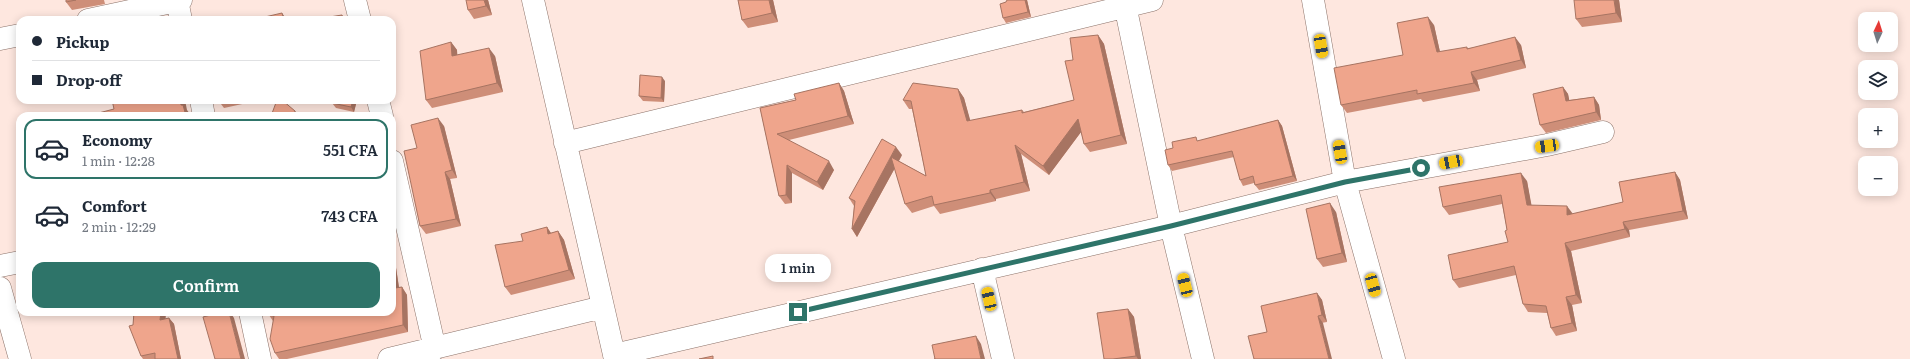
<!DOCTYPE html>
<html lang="en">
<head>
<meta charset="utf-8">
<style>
	:root { --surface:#fff; --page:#f2f2f3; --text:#1f2937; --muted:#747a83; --line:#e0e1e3; --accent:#2e7469 }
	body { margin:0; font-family:Literata,serif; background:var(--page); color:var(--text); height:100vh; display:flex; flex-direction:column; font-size:15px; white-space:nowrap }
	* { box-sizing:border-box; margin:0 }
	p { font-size:13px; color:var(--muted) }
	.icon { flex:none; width:22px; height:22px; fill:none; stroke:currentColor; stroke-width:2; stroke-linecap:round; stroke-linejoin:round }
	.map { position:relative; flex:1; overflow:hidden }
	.sheet { position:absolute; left:16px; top:112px; width:380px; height:204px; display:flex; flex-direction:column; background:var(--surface); border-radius:12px; box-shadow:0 2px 10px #0003 }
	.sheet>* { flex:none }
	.top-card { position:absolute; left:16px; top:16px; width:380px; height:88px; border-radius:12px; box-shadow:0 2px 10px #0003; display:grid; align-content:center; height:88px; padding:0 16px; background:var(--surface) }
	.needle { width:26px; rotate:4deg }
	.tools { position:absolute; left:1858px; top:12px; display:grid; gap:8px }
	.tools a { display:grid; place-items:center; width:40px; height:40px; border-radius:8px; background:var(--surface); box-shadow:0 2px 10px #0003; font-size:20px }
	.end { position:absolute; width:18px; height:18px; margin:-9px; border:5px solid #2e7469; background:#fff; box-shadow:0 0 0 2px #fff }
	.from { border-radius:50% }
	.bubble { position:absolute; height:28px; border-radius:12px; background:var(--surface); box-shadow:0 2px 10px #0003; font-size:13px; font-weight:600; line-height:28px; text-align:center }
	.car { position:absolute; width:12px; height:24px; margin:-12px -6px; border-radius:5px; box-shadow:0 0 3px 1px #0007; background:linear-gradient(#f5c518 24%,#345 0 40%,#f5c518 0 76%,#345 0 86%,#f5c518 0) }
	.top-card b { display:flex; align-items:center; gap:14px; height:38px; font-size:15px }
	.top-card b+b { border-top:1px solid var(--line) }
	.top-card i { width:10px; height:10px; background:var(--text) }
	ul { padding:7px 0 0; list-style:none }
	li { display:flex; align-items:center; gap:12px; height:60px; margin:0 8px 6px; padding:0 8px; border:2px solid transparent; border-radius:12px }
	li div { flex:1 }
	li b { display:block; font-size:15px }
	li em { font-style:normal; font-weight:600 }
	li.selected { border-color:var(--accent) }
	li>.icon { width:36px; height:36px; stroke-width:1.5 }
	.action { display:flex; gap:8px; margin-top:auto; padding:8px 16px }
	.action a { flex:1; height:46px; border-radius:12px; background:var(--accent); color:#fff; font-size:16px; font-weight:600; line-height:46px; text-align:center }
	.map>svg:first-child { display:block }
</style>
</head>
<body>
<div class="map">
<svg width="1910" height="359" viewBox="0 0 1910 359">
	<rect width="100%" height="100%" fill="#fee7df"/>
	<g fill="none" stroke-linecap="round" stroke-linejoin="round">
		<defs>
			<path id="street" d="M177,0L181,20
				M355,0L360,20
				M533,0L615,359
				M1124,0L1171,226L1203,359
				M1313,0L1345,182L1394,359
				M88,20L181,0
				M0,39L20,35
				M201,100L204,116
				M378,100L382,116
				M565,143L1152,0
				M392,161L435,349
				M0,266L20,262
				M982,269L1003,359
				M0,288L20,359
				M250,312L260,359
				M614,355L1171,226L1345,182L1547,145L1603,132
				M389,359L603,307"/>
		</defs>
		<!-- street casing -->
		<use href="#street" stroke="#8b7269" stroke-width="23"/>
		<!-- street -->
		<use href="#street" stroke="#fff" stroke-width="22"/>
	</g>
	<!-- wall -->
	<path fill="#ce8e78" d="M66,0H104L105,4L72,10L66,2Z
		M488,0L492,15L474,19L468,10Z
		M738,0H773L778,22L748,28L742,20Z
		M1007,0H1027L1031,17L1006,23L1003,18Z
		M1619,0L1622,22L1582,27L1576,19Z
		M1434,25L1440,52L1468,48L1521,45L1526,68L1477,80L1480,91L1423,102L1421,99L1347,113L1341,105L1403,55Z
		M1098,35L1104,44L1127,144L1090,152L1084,144L1081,132L1049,175L1021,154L1030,191L996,199V201L940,214L934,206L912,213L905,204L895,168L857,237L852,229L854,206L849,198L902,155L899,161L926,176L912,109H909L903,100L958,89L964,98L970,121L1022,110L1024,112L1074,100L1073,60Z
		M451,42L457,50V55L495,56L503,92L432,108L426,100Z
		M665,81L664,102L643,101L639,96Z
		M839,83L844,91L854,124L789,140L834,170L823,190L792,173V203L785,204L779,196L760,108L796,100Z
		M1563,87L1568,94L1569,100L1594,97L1599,105L1601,120L1546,133L1540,125Z
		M218,100H260L224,108Z
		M333,100H357L354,112L336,108L332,103Z
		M1278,120L1282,126L1297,181L1259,190L1255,185L1254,183L1243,186L1240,180L1234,157L1172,171L1168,165L1198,141Z
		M444,126L457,178L450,179L461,226L426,234L420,226L417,148Z
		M1675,172L1680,180L1688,219L1629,230L1630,237L1571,251L1582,303L1572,305L1577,331L1556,336L1551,328L1547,313L1528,312L1523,304L1516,275L1459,288L1453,280L1508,242L1507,230L1502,204L1449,215L1443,207L1527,181L1531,205L1573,214L1623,202Z
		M1336,212L1347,262L1323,267L1317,259Z
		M547,227L551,233L558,231L564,240L575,279L511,295L505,287L523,241Z
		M392,241L399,287H402L407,295L408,332L287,359H279L275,353L273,321L269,315L392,312Z
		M1317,293L1322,300L1327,322L1267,332Z
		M1128,309L1134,317L1141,359H1104Z
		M134,312H166L165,319L169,318L174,324L181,359H143L141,356L133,325Z"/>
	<!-- shaded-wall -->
	<path fill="#a77462" d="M484,0H488L492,15L486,6Z
		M769,0H773L778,22L772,13Z
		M1025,0H1027L1031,17L1028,12Z
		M1614,0H1619L1622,22L1616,13Z
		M282,13L287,20H284Z
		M342,15L346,20H343Z
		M1428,17L1434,25L1442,61L1437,52Z
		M1098,35L1104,44L1127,144L1121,135Z
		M1515,37L1521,45L1526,68L1521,60Z
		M451,42L457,50L458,64L452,56Z
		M489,48L495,56L503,92L497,83Z
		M1471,72L1477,80L1480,91L1474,83Z
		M662,77L665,81L664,102L661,98Z
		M839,83L844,91L854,124L848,116Z
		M1563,87L1568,94L1571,108L1566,101Z
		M958,89L964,98L973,130L967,121Z
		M1594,97L1599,105L1601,120L1596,112Z
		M180,100H185L187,110L190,114V116H186L181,105Z
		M353,100H357L354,112L351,107Z
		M295,111L299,115L298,116H294Z
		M438,118L444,126L457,178L452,170Z
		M1078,119L1084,128L1049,175L1043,166Z
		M1278,120L1282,126L1297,181L1293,176Z
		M1015,145L1021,154L1030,191L1024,182Z
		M896,147L902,155L857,237L852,229Z
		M829,161L834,170L823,190L817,182Z
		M787,165L792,173V203L786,195Z
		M445,172L450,179L461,226L456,219Z
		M1675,172L1680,180L1688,219L1683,211Z
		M1521,173L1527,181L1533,213L1527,205Z
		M990,190L996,199V201L990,193Z
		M1330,203L1336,212L1347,262L1342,253Z
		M1567,206L1573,214L1567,215Z
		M1623,222L1629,230L1630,237L1625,229Z
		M547,227L552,235L548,234Z
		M558,231L564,240L575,279L569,270Z
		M392,240V241L400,295L395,288L392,268Z
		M1565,243L1571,251L1582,303L1576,295Z
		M402,287L407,295L408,332L403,325Z
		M1317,293L1322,300L1327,322L1322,315Z
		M1566,297L1572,305L1577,331L1572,323Z
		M1128,309L1134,317L1141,359H1138L1136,356Z
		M161,312H166L165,326L160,320Z
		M229,312H230L234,318L245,359H241Z
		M1318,316L1323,323L1332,359H1329Z
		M169,318L174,324L181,359H178Z
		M976,336L981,344L985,359H981Z"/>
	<!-- building -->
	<path fill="#efa58c" stroke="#a77462" d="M66,0H76L66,2Z
		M466,0H484L486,6L468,10Z
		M738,0H769L772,13L742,20Z
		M1007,0H1025L1028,12L1003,18L1000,4L1006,2Z
		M1574,0H1614L1616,13L1576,19Z
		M282,13L284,20H252Z
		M342,15L343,20H311Z
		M1428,17L1437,52L1467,47V49L1515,37L1521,60L1471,72L1474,83L1417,94V90L1341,105L1334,68L1403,55L1397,23Z
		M1098,35L1121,135L1084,144L1078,119L1043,166L1015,145L1024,182L990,190V193L934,205L932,196L905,204L891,157L926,176L911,101L903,100L913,83L958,89L967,121L1022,110V113L1074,100L1065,61L1073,60L1070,38Z
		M451,42L452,56L489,48L497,83L426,100L420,51Z
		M640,75L662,77L661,98L639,96Z
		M839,83L848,116L777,134L829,161L817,182L787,165L786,195L779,196L760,108L796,100L794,94Z
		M1563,87L1566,101L1594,97L1596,112L1540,125L1533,94Z
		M112,100H180L181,105H183L186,116H87L114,109Z
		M277,100H282L295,111L294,116H271Z
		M333,100H353L351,107L332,103Z
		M438,118L452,170L445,172L456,219L420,226L404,151L417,148L411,125Z
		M1278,120L1293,176L1255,185L1253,176L1240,180L1232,151L1168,165L1165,150L1173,148L1172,142L1196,137L1197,141Z
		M882,139L896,147L852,229L855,201L849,198Z
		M1675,172L1683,211L1623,222L1625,229L1565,243L1576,295L1566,297L1572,323L1551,328L1546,306L1523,304L1514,266L1453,280L1448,255L1508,242L1505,231L1507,230L1501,195L1443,207L1439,187L1521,173L1527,205L1567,206V215L1623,202L1619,182Z
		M1330,203L1342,253L1317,259L1306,209Z
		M547,227L548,234L558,231L569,270L505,287L495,245L523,241L521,234Z
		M392,268L395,288L402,287L403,325L275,353L270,339L274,316L269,315V312H392Z
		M1317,293L1322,315L1318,316L1329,359H1254L1248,336L1267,332L1261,306Z
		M1128,309L1136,356L1113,359H1104L1097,313Z
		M134,312H161L160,320L169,318L178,359H155V353L141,356L129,326L133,325Z
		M222,312H229L241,359H215L203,317Z
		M976,336L981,359H934H935L932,345Z
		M713,356V359H699Z"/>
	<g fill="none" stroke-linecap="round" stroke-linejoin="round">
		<!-- route -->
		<path stroke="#2e7469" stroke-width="5" d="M798,312L1171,226L1345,182L1421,168"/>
	</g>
</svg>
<div class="tools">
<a><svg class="needle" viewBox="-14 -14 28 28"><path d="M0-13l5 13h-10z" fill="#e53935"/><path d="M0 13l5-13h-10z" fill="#747a83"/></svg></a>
<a><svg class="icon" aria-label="layers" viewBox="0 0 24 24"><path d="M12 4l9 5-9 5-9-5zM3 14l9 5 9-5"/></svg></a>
<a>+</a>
<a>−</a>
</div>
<i class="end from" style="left:1421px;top:168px"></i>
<i class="end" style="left:798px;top:312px"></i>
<div class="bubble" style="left:765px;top:254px;width:66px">1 min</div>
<i class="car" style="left:1321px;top:46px;rotate:170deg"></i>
<i class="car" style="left:1547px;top:146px;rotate:262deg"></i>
<i class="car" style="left:1340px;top:152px;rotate:350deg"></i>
<i class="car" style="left:1451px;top:162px;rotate:259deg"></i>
<i class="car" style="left:1185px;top:285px;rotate:346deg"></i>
<i class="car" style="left:1373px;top:285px;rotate:164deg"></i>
<i class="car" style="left:989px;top:299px;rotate:347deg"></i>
<div class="top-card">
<b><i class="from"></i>Pickup</b>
<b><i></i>Drop-off</b>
</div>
<section class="sheet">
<ul>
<li class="selected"><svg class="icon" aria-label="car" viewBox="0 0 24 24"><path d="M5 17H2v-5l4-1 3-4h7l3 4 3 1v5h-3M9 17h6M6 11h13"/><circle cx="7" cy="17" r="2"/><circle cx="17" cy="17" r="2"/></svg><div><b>Economy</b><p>1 min · 12:28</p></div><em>551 CFA</em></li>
<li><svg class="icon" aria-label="car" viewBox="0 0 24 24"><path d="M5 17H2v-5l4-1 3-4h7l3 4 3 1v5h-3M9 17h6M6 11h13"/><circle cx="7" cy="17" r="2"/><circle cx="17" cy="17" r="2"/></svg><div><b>Comfort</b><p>2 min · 12:29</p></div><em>743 CFA</em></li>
</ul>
<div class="action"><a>Confirm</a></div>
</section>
</div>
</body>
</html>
